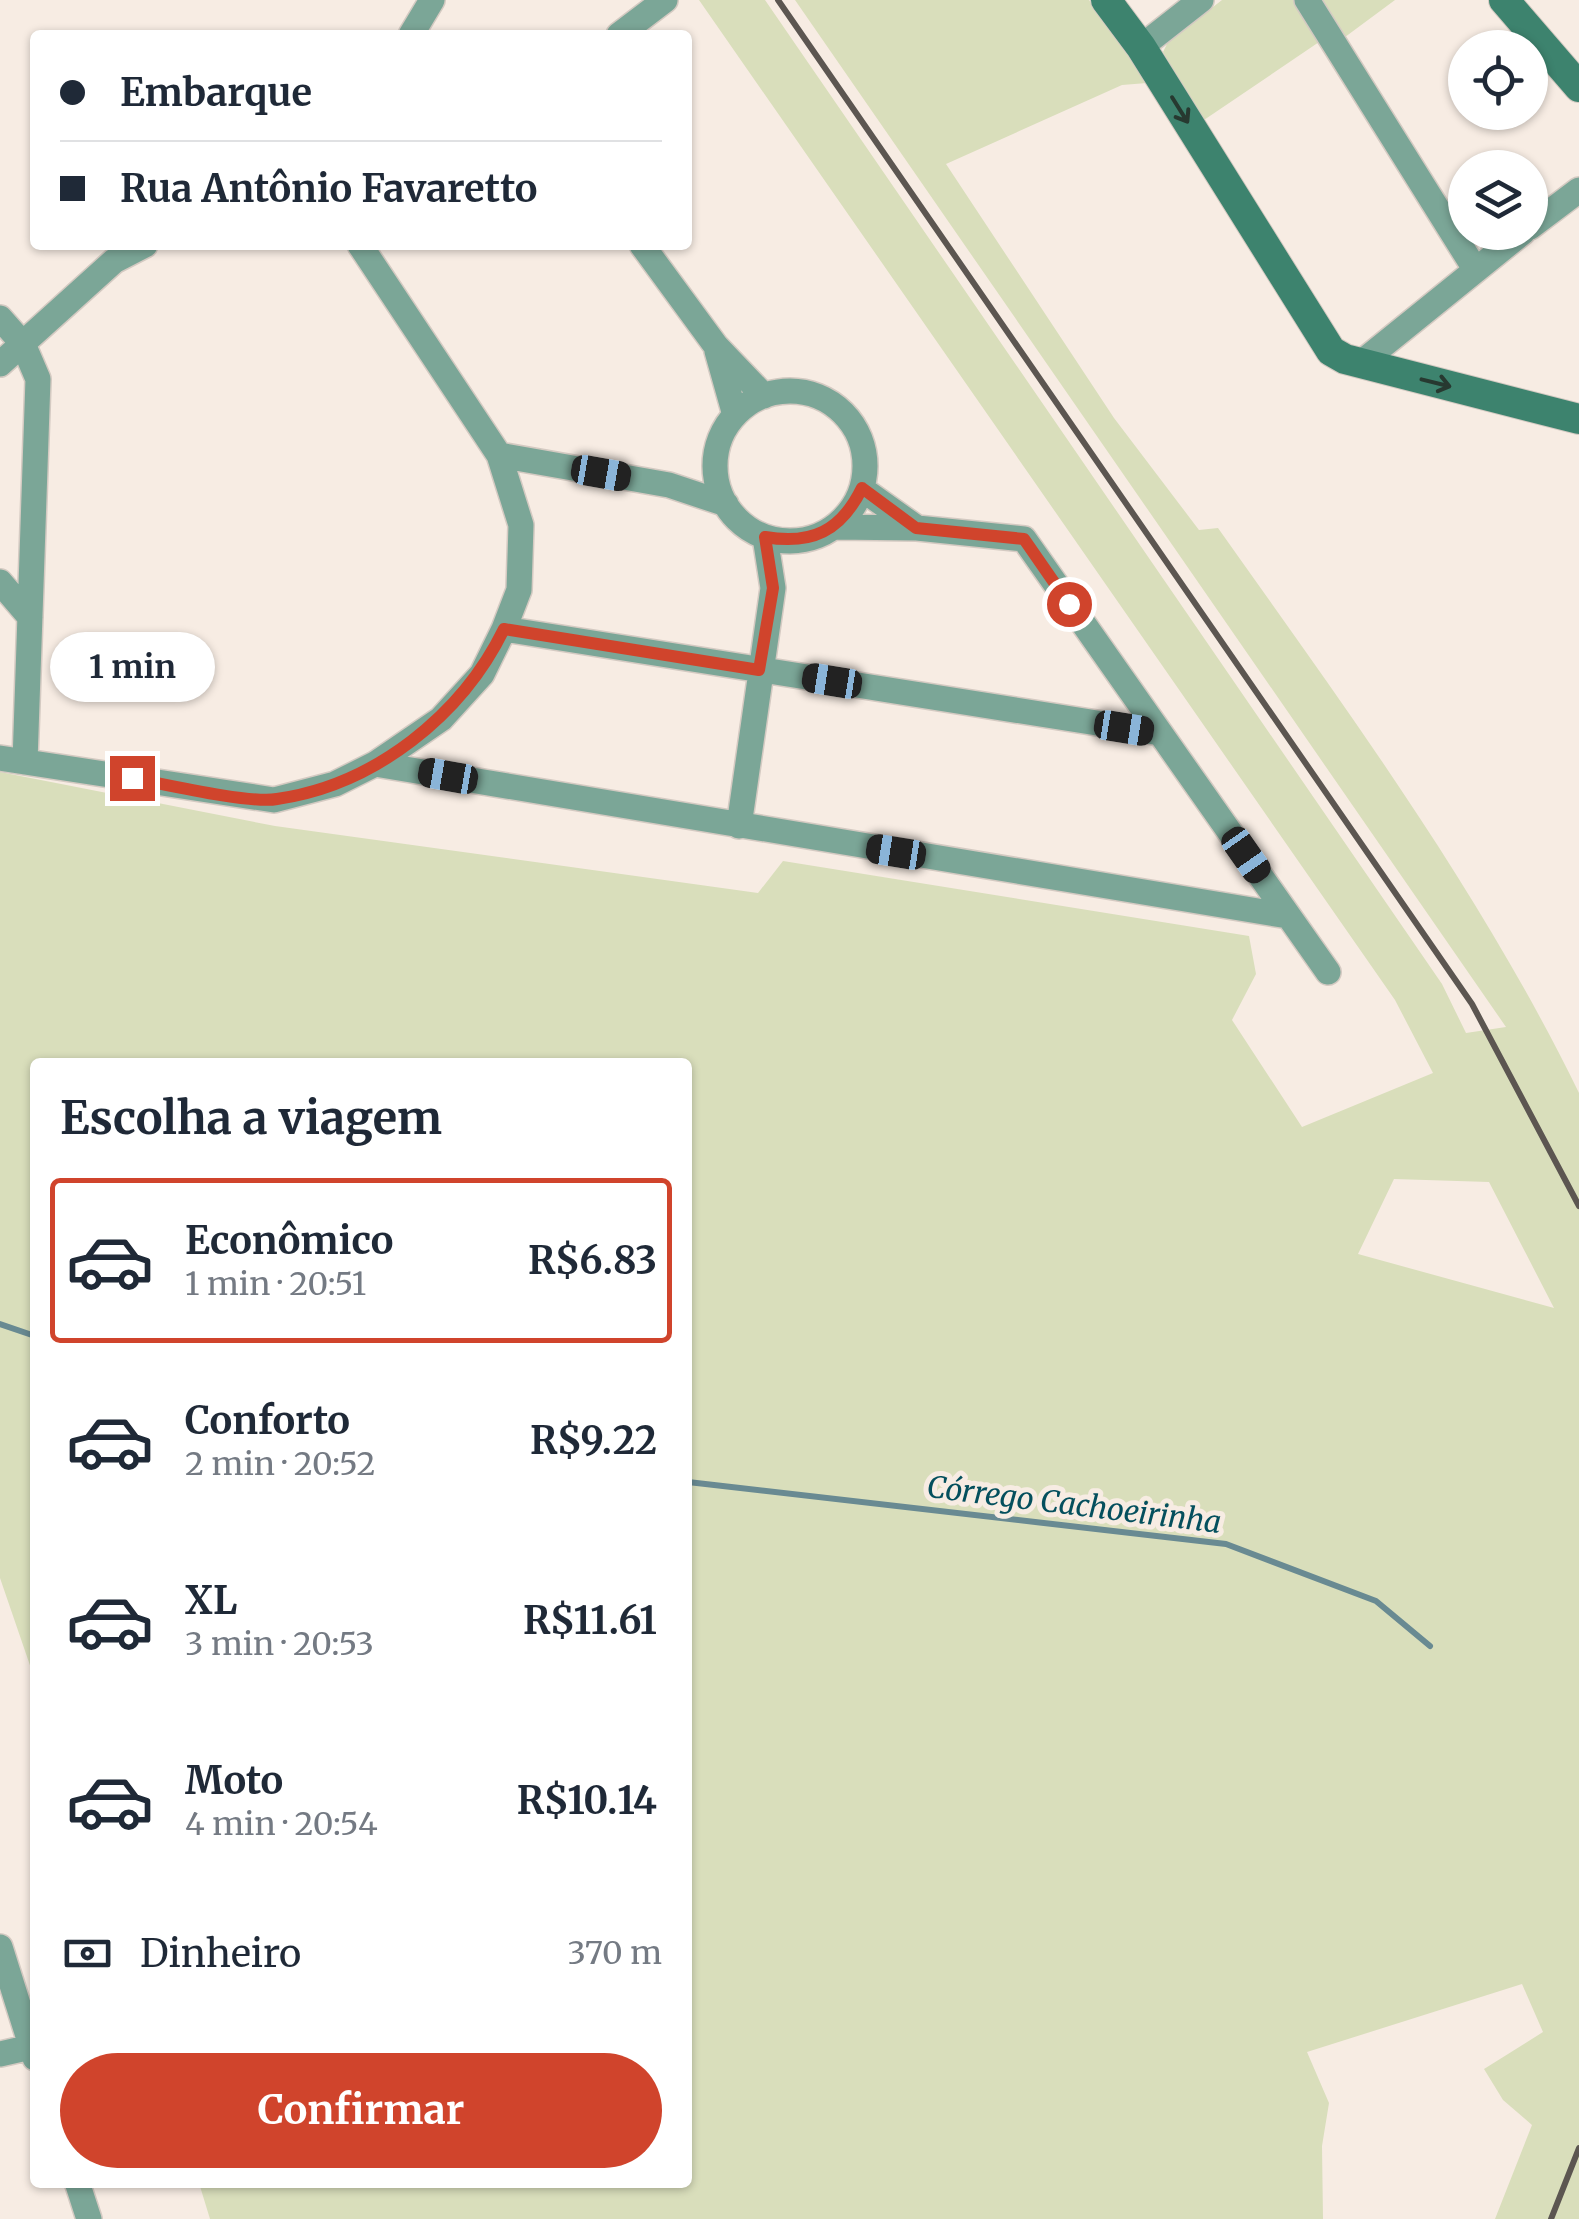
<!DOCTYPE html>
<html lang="pt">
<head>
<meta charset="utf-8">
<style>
	:root { --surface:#fff; --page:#f6f6f7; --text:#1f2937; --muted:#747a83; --line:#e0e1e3; --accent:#d0442c }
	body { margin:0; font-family:Merriweather,serif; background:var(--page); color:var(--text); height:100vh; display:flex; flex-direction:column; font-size:38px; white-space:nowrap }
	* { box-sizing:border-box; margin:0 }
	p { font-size:32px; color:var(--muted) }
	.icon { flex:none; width:55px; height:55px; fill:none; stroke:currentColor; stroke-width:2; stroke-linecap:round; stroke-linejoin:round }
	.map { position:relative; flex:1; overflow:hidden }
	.details { position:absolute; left:30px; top:1058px; width:662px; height:1130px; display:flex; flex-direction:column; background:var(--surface); border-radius:10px; box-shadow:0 2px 8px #0004 }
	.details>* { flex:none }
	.top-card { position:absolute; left:30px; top:30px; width:662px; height:220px; border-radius:10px; box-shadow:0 2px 8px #0004; display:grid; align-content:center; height:220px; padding:0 30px; background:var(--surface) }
	.controls { position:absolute; left:1448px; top:30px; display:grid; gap:20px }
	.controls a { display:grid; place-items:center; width:100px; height:100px; border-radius:50%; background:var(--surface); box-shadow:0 2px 8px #0004; font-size:50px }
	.end { position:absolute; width:45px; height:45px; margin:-22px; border:12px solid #d0442c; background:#fff; box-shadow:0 0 0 5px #fff }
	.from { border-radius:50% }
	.bubble { position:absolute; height:70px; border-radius:35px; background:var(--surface); box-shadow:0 2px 8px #0004; font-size:32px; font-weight:700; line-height:70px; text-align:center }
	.car { position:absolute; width:30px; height:60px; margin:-30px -15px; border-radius:12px; box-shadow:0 0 8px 2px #0007; background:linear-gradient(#222 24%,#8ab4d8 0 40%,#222 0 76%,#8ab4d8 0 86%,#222 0) }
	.top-card b { display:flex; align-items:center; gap:35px; height:95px; font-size:38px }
	.top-card b+b { border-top:2px solid var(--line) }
	.top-card i { width:25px; height:25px; background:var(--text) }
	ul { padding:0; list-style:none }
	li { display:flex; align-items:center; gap:30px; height:165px; margin:0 20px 15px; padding:0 10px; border:5px solid transparent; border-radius:10px }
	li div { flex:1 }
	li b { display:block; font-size:38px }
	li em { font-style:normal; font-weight:700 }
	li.on { border-color:var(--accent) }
	li>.icon { width:90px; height:90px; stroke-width:1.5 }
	h2 { padding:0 30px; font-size:45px; line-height:120px }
	.pay { display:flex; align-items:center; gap:25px; height:110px; padding:0 30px; font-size:38px }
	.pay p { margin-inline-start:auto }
	.action { display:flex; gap:20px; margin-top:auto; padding:20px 30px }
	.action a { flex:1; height:115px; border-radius:60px; background:var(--accent); color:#fff; font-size:40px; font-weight:700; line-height:115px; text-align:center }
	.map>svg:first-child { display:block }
</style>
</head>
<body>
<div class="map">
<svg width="1579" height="2219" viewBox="0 0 1579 2219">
	<rect width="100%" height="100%" fill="#f7ece3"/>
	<!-- green -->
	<path fill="#d9debb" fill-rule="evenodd" d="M699,0H765L1442,984L1466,1033L1506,1027L795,0H1089L1147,83L1122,85L946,164L1114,418L1199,530L1218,528C1347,710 1481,892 1579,1093V2219H1495L1532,2125L1503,2100L1484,2069L1543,2032L1522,1984L1307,2052L1329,2103L1322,2146L1323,2219H210L199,2183L688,2182V1062H35V1680L0,1578V772L275,826L758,893L783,861L1249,936L1256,974L1232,1020L1302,1127L1433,1073L1395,1000ZM1394,1179L1489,1182L1554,1308L1358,1254Z
		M1222,0H1297L1322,40L1201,122L1163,52L1168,42Z
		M1316,0H1395L1341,40Z"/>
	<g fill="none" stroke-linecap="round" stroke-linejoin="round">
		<!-- stream -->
		<path stroke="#698a92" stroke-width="6" d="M0,1324L35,1336
			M688,1482L1226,1544L1376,1601L1430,1646"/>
		<defs>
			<path id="street" d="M1307,0L1475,269
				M411,35L432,0
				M619,35L665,0
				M1141,47L1201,0
				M1530,227L1579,190
				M360,245L499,455L669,485L726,504
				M642,245L716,346L764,396
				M0,318L23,344L38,379L25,762
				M717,351L735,415
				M1361,363L1523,232
				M0,364L114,261L145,245
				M715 466a75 75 0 1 1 150 0a75 75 0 1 1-150 0Z
				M862,489L917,528
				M835,527L917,528L1024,539L1328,972
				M0,582L30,617
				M504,629L1160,733
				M0,758L274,800L335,784L375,764L441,719L482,674L504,629L519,590L521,525L499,455
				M375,764L1288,916
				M739,826L773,588L765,537
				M0,1947L35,2058
				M0,2054L35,2046
				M77,2182L89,2219"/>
			<path id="secondary" d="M1106,0L1141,47L1331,351L1345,359L1579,419
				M1504,0L1579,87"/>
		</defs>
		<!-- street casing -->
		<use href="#street" stroke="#d4cac2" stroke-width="28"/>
		<!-- secondary casing -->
		<use href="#secondary" stroke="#d4cac2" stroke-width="32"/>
		<!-- street -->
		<use href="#street" stroke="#7ba697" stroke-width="25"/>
		<!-- secondary -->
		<use href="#secondary" stroke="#3d836e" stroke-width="30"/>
		<!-- rail -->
		<path stroke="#5c5651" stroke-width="6" d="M778,0L1472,1004L1579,1206
			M1551,2219L1579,2148"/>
	</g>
	<!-- one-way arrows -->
	<defs><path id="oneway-shaft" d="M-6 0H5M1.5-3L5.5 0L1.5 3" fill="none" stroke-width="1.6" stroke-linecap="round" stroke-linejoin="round" transform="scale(2.5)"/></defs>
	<g stroke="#273930">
		<use href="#oneway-shaft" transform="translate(1180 110) rotate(58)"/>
		<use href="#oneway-shaft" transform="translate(1436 383) rotate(14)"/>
	</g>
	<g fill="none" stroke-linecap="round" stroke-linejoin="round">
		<!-- route -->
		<path stroke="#d0442c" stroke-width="12" d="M132,778C164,784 250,804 277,799C375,785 462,715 504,629L759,670L773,588L765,537C812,545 841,531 862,488L916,528L1024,539L1069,604"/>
	</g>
	<g text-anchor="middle" stroke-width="10" stroke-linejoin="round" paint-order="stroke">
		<!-- water labels -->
		<g font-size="30" font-style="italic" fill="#044f5d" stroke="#f7ece3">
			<text transform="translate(1074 1505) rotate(7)" y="10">Córrego Cachoeirinha</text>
		</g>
	</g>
</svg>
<div class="controls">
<a><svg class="icon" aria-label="locate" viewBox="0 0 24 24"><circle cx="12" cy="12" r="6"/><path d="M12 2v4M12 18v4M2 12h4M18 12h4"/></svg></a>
<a><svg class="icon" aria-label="layers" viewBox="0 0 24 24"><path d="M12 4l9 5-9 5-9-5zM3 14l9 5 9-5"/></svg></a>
</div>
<i class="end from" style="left:1069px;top:604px"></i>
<i class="end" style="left:132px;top:778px"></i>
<div class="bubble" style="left:50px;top:632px;width:165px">1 min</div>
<i class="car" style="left:601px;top:473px;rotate:100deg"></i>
<i class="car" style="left:832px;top:681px;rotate:279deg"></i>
<i class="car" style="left:1124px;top:728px;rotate:99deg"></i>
<i class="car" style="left:448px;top:776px;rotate:280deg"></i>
<i class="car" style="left:896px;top:852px;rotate:279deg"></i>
<i class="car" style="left:1246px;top:855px;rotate:145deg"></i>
<div class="top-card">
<b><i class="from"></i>Embarque</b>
<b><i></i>Rua Antônio Favaretto</b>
</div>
<section class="details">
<h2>Escolha a viagem</h2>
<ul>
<li class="on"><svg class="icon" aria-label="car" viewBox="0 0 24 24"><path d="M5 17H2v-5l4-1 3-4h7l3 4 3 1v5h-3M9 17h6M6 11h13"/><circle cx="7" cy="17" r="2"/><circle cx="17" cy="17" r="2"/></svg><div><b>Econômico</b><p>1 min · 20:51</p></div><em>R$6.83</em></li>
<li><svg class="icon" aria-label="car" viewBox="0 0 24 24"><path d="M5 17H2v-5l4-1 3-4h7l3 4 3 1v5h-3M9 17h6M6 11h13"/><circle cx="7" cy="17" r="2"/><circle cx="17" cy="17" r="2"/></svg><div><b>Conforto</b><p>2 min · 20:52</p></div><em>R$9.22</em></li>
<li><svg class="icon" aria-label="car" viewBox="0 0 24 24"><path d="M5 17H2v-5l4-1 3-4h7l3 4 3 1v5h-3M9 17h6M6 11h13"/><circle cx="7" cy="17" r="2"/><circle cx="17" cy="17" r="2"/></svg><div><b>XL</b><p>3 min · 20:53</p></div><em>R$11.61</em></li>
<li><svg class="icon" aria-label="car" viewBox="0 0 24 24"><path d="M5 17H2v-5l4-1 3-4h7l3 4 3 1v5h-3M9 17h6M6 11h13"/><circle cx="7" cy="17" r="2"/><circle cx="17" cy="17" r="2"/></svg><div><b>Moto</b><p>4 min · 20:54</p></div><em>R$10.14</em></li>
</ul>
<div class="pay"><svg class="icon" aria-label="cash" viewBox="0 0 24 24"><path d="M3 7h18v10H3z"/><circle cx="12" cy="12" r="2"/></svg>Dinheiro<p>370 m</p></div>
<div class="action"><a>Confirmar</a></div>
</section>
</div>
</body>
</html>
